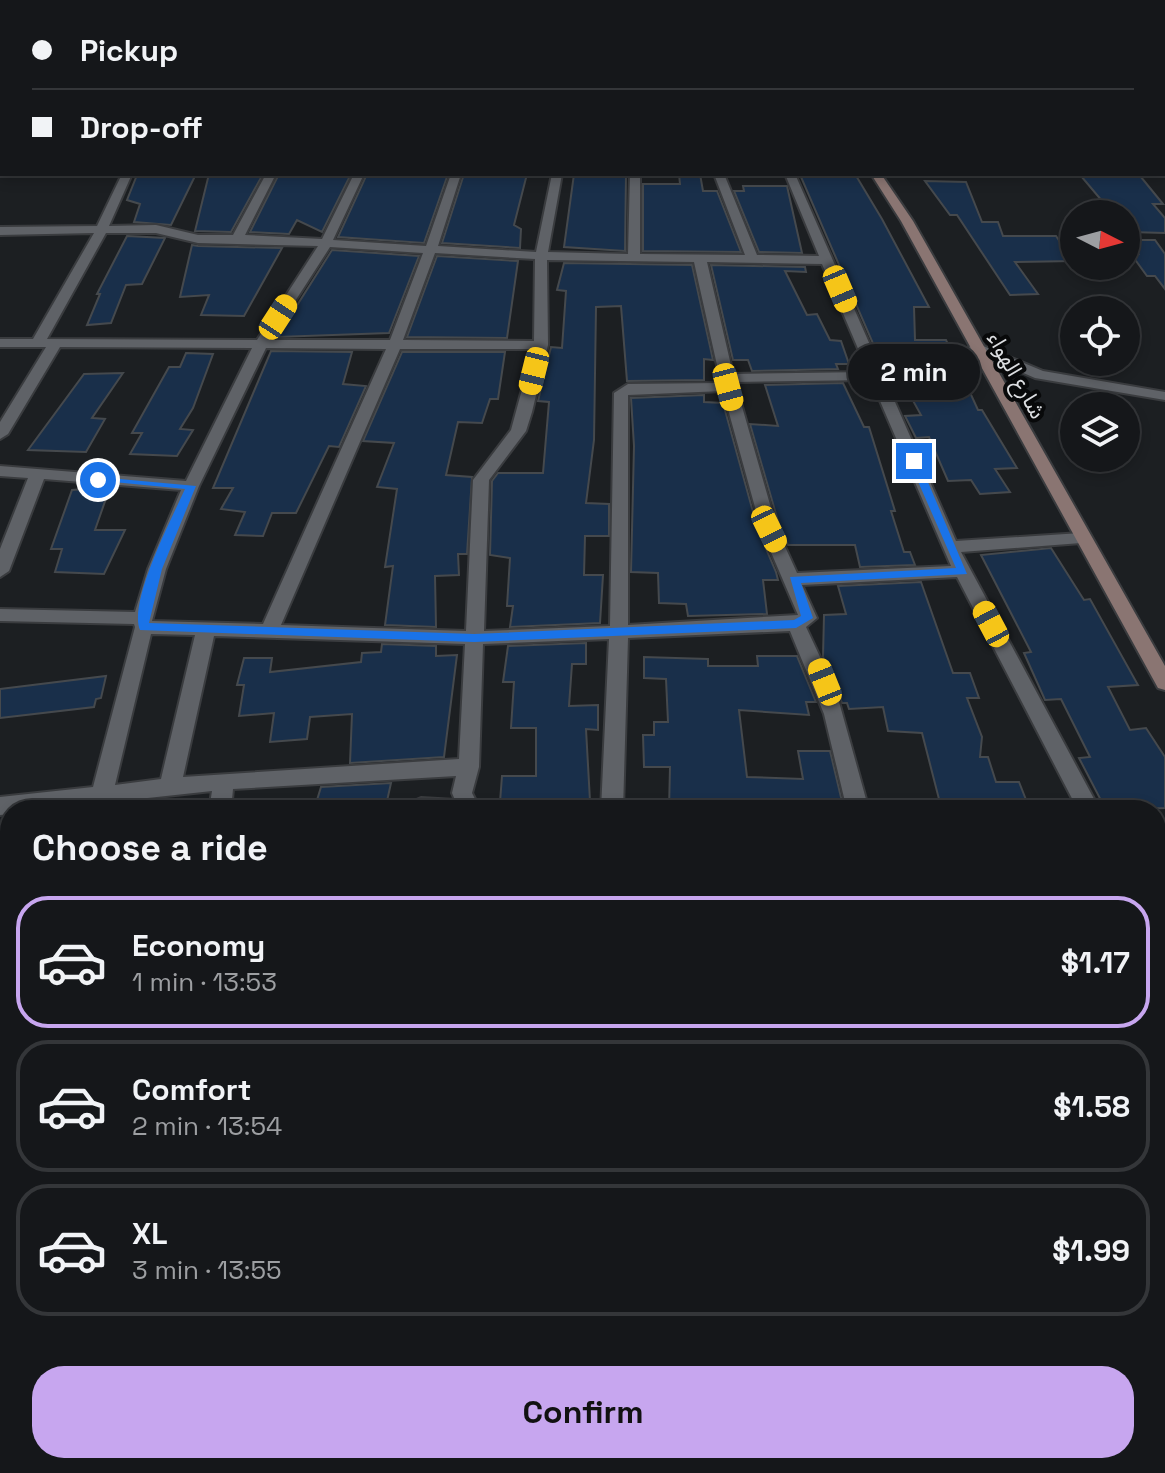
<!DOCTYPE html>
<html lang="en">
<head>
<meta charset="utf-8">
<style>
	:root { --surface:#15171a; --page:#1e2023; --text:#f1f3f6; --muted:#9d9fa2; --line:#343639; --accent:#c7a6ef }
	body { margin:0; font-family:"Space Grotesk","Noto Sans Arabic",sans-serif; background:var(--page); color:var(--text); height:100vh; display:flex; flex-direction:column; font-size:30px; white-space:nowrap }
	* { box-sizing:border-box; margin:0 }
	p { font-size:26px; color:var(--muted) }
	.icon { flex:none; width:44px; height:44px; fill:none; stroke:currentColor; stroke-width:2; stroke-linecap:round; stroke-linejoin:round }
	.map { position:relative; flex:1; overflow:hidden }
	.panel { position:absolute; left:0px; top:800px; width:1166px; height:674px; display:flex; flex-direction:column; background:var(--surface); border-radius:32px 32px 0 0; box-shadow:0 4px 12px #0003,0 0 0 2px var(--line) }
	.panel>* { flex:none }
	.guide { position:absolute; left:0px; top:0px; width:1166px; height:176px; box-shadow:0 4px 12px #0003,0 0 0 2px var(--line); display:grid; align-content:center; height:176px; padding:0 32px; background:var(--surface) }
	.needle { width:52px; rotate:96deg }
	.fabs { position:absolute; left:1060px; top:200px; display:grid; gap:16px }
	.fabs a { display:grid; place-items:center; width:80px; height:80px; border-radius:50%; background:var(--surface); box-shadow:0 4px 12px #0003,0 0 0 2px var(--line); font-size:40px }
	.end { position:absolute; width:36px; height:36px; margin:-18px; border:10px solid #1a73e8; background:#fff; box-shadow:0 0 0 4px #fff }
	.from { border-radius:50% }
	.bubble { position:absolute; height:56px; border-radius:28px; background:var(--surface); box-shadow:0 4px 12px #0003,0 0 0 2px var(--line); font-size:26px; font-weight:700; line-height:56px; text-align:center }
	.car { position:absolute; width:24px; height:48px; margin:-24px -12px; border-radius:10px; box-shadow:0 0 6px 2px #0007; background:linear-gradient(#f5c518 24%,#345 0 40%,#f5c518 0 76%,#345 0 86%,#f5c518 0) }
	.guide b { display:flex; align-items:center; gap:28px; height:76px; font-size:30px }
	.guide b+b { border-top:2px solid var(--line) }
	.guide i { width:20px; height:20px; background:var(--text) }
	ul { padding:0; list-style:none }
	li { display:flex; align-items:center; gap:24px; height:132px; margin:0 16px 12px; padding:0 16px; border:4px solid var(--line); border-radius:32px }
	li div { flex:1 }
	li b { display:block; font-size:30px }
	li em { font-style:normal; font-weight:700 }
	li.on { border-color:var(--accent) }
	li>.icon { width:72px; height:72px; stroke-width:1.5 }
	h2 { padding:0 32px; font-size:36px; line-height:96px }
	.action { display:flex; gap:16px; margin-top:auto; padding:16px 32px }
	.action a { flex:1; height:92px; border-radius:32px; background:var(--accent); color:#111; font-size:32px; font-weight:700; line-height:92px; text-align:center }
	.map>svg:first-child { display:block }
</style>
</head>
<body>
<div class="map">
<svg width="1165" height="1473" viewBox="0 0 1165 1473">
	<rect width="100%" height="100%" fill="#1c1f22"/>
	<!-- building -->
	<path fill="#192f4a" stroke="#45494d" stroke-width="2" d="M196,174L171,225L134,222L140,204L127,200L137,175Z
		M209,174H263L231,232L195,231Z
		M279,174H351L322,232L297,220L289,234L250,232Z
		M367,174H448L424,243L338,237Z
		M464,174H527L514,225L521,229L520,248L442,243Z
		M574,174H626L625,251L564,247Z
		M679,174H700L703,191H717L741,252L643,251V184H680Z
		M827,174H855L882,219L929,307H914L915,340H946L978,410H982L1017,468L995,469L1010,492L980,494L971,480L948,481L929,437L916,438L905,416L921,415L896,370H887L881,362L801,177H828Z
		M1081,176L1141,177L1163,204H1153L1165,218V233L1130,232L1126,228V214H1113Z
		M925,181L966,182L982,222H998L1003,236H1056L1073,261L1015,262L1038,294L1010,295L957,215H950Z
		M743,186H787L802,253L759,252L734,191H744Z
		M127,236L165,238L142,284L126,285L111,323L87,325L100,294H97Z
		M1127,240H1155L1165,254V289L1155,276H1147L1131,254H1138Z
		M192,245L198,246L282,248L244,316L201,315L209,295L180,297Z
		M332,250L419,256L389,333L277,337Z
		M437,256L518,261L507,338L407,337Z
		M564,263L692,265L713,360L704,359V380L627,381L621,306L596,307L594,440L586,503L609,504V536H585L584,575H603L600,623L510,627L513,606H507L510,558L490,555L492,481L498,473H543L549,402L538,401L551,347L562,348L566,291L557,290Z
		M711,265L805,267L806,272L785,271L807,315L817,314L830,340L841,341L849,364H836L838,369L752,371L748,360H733Z
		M271,351L352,352L343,384L366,386L339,447L329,446L296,513H272L263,536L235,535L245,512L221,509L233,488H213Z
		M402,352H505L498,399H490L482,423L458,422L446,475L472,477L467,554H458L459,575L435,576L436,627L385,625L393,566L385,567L397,489L377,487L394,443L363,441Z
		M186,353L213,354L193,408L180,429L193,430L177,456L130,454L142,433H132L169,367H180Z
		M123,373L92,418L105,419L86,452L28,450L84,374Z
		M843,383L864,427H869L895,511H891L904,552H910L915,565L860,567L855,545H788L780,528L750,424L778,426L765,385Z
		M704,395V402L723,403L758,530L776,572L778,580H763L767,614L688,616L686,604L659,603L658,573L631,572L634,446L631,398Z
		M110,487L95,530H125L104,574L55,572L62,549H51L72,490Z
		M1051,548L1084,600L1090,599L1138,685L1108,687L1130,730L1146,728L1165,757V808L1106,810L1079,758L1090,757L1061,699L1045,700L1024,653L1031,652L981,555Z
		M921,582L953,673H970L979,698H967L982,737L980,757H988L996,782H1019L1030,810H951L948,802L940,803L922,733L888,731L883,707L849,709L847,703H842L823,657L824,615L846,614L838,586Z
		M586,643V664H572L569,706L598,705V730L586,729L590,801L500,802L502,776H536V728H511L514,682H503L508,646Z
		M382,644L436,646V656L457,655L444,757L350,763L352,714L310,717L307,739L270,742L274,713L239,716L244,685H237L244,658H272L270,672L361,662L362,653L381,652Z
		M757,656H797L816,702H806L809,715L739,710L747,777L803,779L798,751H830L844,810H669L670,767H644L643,735H654V722H668L666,679L644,678V657L708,659V666H758Z
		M106,676L101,698L96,699L94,707L0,718V689Z
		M391,783L385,810H314L321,787Z"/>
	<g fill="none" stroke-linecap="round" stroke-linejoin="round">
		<defs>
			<path id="street" d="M28,0H36L37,2H29Z
				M101,0H109L110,2H102Z
				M354,0H362L363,2H355Z
				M427,0H435L436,2H428Z
				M514,0H522L523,2H515Z
				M599,0H607L608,2H600Z
				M656,0H664L665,2H657Z
				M0,164H2L0,174Z
				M122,174H132L109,226L156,225L198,235H233L266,174H276L245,235L322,239L354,174H364L333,240L426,246L451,174H461L438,246L536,252L552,174H562L548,252L628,254L630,174H640V254L745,255L714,174H724L757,255L819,256L785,174H795L956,541L1081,533L1089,538L1081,543L961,552L1100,810H1078L957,577L802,585L817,618L806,627L836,691L869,810H847L824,714L790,631L628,638L623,810H601L609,639L483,644L479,767L472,793L476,801L498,804L502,810H403L407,804L421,798L455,800L452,793L456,776L233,789L231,810H209L212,791L111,802L109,810H87L89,805L10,810V814L0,815V797L93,787L135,627L134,624L0,621V609L135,612L148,569L181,490L44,479L9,571L0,577V549L28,478L0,476V466L186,481L252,348L60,347L8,434L0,439V422L46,347H0V339H33L94,233L0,235V227L97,226ZM106,233H156L198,243L318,246L257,340L47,339ZM330,247L423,253L390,340H270ZM435,253L535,259L534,341L403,340ZM547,260L694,262L721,383L628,384L614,393L610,626L484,631L489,480L526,431L532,412L548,345ZM707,262L822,264L868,372L733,374ZM266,348L386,349L263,624L152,621L166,569L199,486ZM400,349H533L511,430L473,480L466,631L281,625ZM871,380L951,566L797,573L777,529L735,382ZM723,391L761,529L798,615L628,625V395ZM151,634L195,635L161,779L115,785ZM214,636L465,644L459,759L183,777Z
				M976,343L1043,371L1165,392V400L1035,378L971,350L969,347Z
				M1156,927L1165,932V966L1156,961Z
				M1156,1093L1165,1094V1120L1156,1119Z
				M10,1159V1223L0,1228V1164Z
				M219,1464H251L249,1473H217Z
				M578,1464H610V1473H578Z
				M842,1464H874L875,1473H843Z
				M1084,1464H1116L1118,1473H1086Z"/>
			<path id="secondary" d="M724,0H732L733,2H725Z
				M0,34H2V40H0Z
				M1164,140H1165V146H1164Z
				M871,174H881L913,221L1165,666V690L1158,688L901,221Z"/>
		</defs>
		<!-- street casing -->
		<use href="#street" stroke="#3a3c3f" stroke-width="4"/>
		<!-- secondary casing -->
		<use href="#secondary" stroke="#3a3c3f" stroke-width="4"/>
		<!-- street -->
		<use href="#street" fill="#5f6267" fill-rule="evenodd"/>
		<!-- secondary -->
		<use href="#secondary" fill="#8a7572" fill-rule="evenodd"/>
	</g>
	<!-- route -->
	<path fill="#1a73e8" d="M914,458L919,461L967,574L801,583L813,618L796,628L474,642L140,630C128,602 172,518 185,489L93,480L98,477L196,486L162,569L149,623L474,634L794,620L801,616L790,577L956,568L909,461Z"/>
	<g text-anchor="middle" stroke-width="8" stroke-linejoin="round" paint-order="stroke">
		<!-- far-street labels -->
		<g font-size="22" fill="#dcdee1" stroke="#08090a">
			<text transform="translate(1017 375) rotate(61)" y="8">شارع الهواء</text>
		</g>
	</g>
</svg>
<div class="fabs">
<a><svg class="needle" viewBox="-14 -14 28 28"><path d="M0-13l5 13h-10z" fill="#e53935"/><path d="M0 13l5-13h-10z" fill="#9d9fa2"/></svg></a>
<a><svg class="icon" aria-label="locate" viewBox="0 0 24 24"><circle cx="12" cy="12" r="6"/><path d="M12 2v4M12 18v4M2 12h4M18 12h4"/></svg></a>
<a><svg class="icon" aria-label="layers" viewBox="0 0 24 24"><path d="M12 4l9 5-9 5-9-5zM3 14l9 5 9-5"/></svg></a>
</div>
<i class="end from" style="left:98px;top:480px"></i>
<i class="end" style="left:914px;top:461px"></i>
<div class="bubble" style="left:848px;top:344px;width:132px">2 min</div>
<i class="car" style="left:840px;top:289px;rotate:157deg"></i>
<i class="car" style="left:278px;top:317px;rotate:33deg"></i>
<i class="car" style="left:534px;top:371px;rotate:194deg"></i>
<i class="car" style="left:728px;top:387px;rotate:165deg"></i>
<i class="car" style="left:769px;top:529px;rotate:154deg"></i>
<i class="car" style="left:991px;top:624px;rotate:332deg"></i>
<i class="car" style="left:825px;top:682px;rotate:338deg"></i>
<div class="guide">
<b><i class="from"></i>Pickup</b>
<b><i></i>Drop-off</b>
</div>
<section class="panel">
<h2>Choose a ride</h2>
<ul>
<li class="on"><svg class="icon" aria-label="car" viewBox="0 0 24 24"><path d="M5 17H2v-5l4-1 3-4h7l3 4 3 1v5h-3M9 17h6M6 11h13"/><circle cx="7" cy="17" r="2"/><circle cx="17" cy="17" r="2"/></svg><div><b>Economy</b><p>1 min · 13:53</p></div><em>$1.17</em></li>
<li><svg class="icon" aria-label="car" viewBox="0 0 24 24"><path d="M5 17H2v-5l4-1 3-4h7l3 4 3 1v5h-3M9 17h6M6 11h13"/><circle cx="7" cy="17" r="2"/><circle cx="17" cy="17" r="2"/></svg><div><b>Comfort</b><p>2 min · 13:54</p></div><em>$1.58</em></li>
<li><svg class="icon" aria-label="car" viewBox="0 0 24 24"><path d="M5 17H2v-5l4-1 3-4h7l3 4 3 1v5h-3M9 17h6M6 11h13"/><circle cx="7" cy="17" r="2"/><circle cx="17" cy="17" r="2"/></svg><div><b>XL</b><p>3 min · 13:55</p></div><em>$1.99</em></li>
</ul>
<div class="action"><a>Confirm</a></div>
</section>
</div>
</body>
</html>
